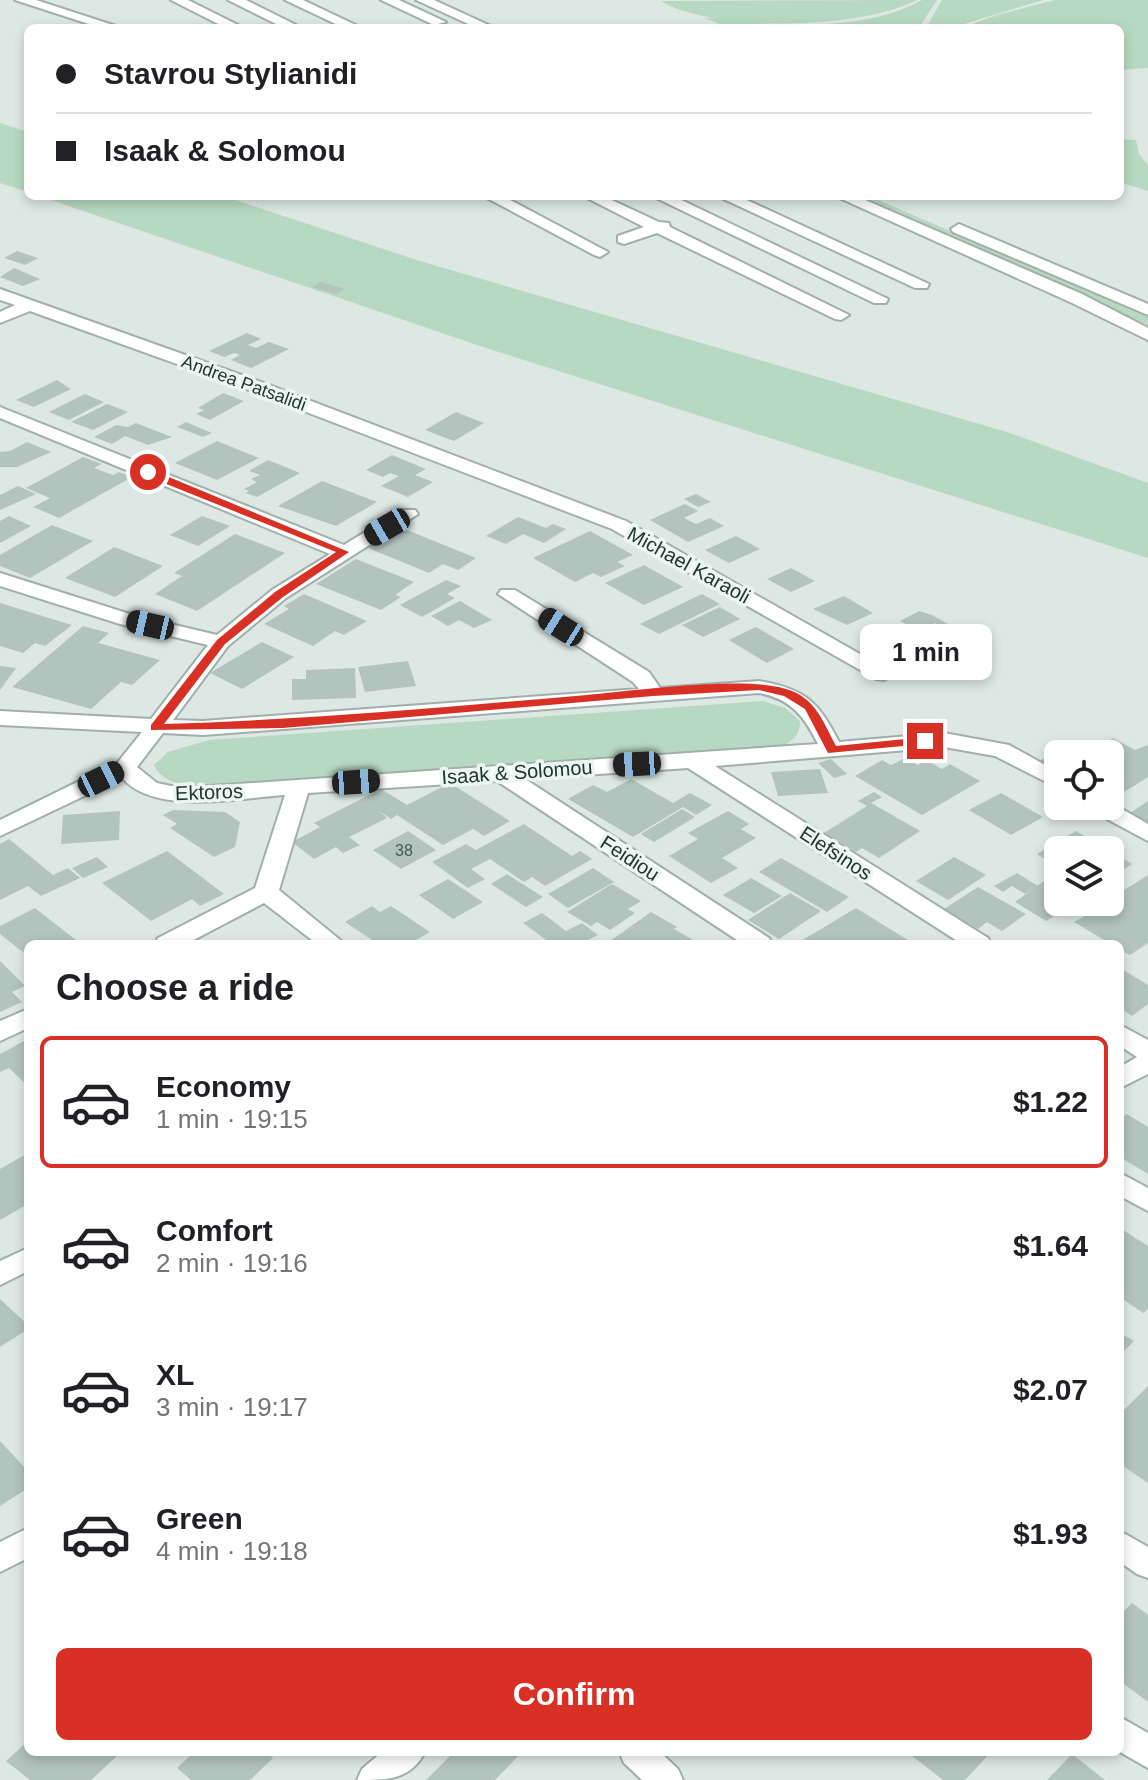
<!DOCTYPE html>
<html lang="en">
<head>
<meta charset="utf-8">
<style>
	:root { --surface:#fff; --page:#f2f2f2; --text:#202124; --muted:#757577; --line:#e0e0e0; --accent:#d93025 }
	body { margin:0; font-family:Arial,sans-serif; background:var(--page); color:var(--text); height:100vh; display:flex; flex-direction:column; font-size:30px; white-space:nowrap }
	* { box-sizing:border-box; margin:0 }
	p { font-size:26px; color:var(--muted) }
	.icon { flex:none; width:44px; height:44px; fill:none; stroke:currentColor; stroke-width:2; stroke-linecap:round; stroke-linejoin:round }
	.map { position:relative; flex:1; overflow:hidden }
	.sheet { position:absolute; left:24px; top:940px; width:1100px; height:816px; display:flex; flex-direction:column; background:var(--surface); border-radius:12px; box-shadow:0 4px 12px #0003 }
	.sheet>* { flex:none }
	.hud { position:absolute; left:24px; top:24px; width:1100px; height:176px; border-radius:12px; box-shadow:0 4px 12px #0003; display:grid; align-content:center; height:176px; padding:0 32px; background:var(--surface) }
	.tools { position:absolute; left:1044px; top:740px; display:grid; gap:16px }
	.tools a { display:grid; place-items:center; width:80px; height:80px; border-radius:12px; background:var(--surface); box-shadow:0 4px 12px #0003; font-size:40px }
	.end { position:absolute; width:36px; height:36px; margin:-18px; border:10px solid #d93025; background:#fff; box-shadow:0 0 0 4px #fff }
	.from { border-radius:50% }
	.bubble { position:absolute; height:56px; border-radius:12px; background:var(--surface); box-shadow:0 4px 12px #0003; font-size:26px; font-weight:700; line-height:56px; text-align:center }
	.car { position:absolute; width:24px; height:48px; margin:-24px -12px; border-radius:10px; box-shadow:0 0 6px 2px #0007; background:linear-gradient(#222 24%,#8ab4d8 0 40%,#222 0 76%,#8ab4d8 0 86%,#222 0) }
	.hud b { display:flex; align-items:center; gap:28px; height:76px; font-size:30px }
	.hud b+b { border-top:2px solid var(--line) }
	.hud i { width:20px; height:20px; background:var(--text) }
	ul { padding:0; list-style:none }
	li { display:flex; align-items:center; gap:24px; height:132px; margin:0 16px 12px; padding:0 16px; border:4px solid transparent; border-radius:12px }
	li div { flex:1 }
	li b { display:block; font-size:30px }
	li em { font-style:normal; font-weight:700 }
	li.selected { border-color:var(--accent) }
	li>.icon { width:72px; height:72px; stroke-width:1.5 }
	h2 { padding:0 32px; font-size:36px; line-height:96px }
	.primary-button { display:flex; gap:16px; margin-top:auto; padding:16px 32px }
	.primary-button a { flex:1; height:92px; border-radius:12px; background:var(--accent); color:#fff; font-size:32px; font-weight:700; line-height:92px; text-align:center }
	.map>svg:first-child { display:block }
</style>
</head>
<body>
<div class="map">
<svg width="1148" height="1780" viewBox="0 0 1148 1780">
	<rect width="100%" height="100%" fill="#dde8e4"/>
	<!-- green -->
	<path fill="#b7d9c1" d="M917,0C863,29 713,33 661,1Z
		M922,0H937L919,28H731L704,18C722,18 741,22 759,23C811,27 875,26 922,0Z
		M942,0H1043L951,28H926Z
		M1055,0H1148V68L1120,70V28H962L997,15Z
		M0,123L28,132V192L0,183Z
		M1120,139L1136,140L1139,154L1148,165V191L1120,182Z
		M39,196H223L420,261L1007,432L1148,483V558L483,347Z
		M855,196H869L1148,316V325Z
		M763,701L785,708L800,721C800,736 791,743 778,748L192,786C176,784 161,780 154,765L168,752L209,740Z"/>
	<!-- building -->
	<path fill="#b3c3bd" d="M17,251L38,258L25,265L4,258Z
		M14,268L40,279L23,286L0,277Z
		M321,282L345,289L336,294L312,287Z
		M247,333L261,339L248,345L256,348L269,342L289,349L251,368L231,360L240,355L234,353L224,357L209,351Z
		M57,380L71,389L34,407L16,400Z
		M223,393L244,401L210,420L196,414L204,410L198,408Z
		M85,394L104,402L69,420L49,412Z
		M107,404L128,412L93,430L71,422Z
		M456,412L484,423L454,441L425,430Z
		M186,422L212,433L203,437L177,427Z
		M136,423L172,437L148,445L125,436L112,444L94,437L116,425L128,427Z
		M217,441L259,458L217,480L175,463Z
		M27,442L51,452L17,467H0V452L10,451Z
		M392,455L426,469L415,475L433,482L408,497L381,486L399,476L390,473L383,477L366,470Z
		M83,457L102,464L94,468L113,475L119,472L132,477L59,518L33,507L50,498L26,488Z
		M268,460L300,473L257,497L246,493L249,491L244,489L257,482L251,479L260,475L249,471Z
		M322,481L377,502L336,526L278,506Z
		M18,486L36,494L0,510V495Z
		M696,494L711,502L698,507L684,499Z
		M685,504L698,511L684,518L696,524L710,518L724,526L688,542L650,520Z
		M9,516L31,526L0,543V521Z
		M202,516L230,526L198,546L170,535Z
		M518,517L546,528L553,524L566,529L544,543L523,534L506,544L486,536Z
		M52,525L93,541L30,578L0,566V555Z
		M402,528L476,558L458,570L443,564L429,573L368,548Z
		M590,531L633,555L617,562L625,566L601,577L593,573L575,582L533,558Z
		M235,534L285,553L197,611L155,594L182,576L174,573Z
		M736,536L760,549L729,563L705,550Z
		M114,547L163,566L115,597L65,578Z
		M356,559L414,582L395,595L401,597L381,610L316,584Z
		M644,565L683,587L644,605L605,583Z
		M791,568L815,581L791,592L767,579Z
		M446,580L461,586L447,594L455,598L422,617L400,605Z
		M304,594L367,621L344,635L335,631L313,646L264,624L289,609L284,606Z
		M702,594L720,604L659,634L640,624Z
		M844,596L873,613L847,625L813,609Z
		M460,601L492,620L474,628L459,620L448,626L431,616Z
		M0,603L72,625L45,646L35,643L23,653L0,646Z
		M720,607L740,619L703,637L682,625Z
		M919,611L932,615L953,627L947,630L935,623L919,631L900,621Z
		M83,626L109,633L98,643L160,660L132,685L121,682L91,709L12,687Z
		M756,627L794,649L767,663L729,640Z
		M262,642L294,657L242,689L210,673Z
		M408,661L416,686L365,692L358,667Z
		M0,666L16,668L0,690Z
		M355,668L356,698L292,700V679H306V670Z
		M1113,738L1135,750L1148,745V777L1110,801V754H1058V777L1034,764L1063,747L1072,751L1090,740L1101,746Z
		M905,758L918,765L926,760L942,769L950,764L980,781L922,815L855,776L882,760L891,765Z
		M831,759L847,774L834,778L818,763Z
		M820,769L828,793L778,796L771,772Z
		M631,779L673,803L690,793L712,805L696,815L683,807L633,837L568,799L593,785L607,792Z
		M450,783L510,821L484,836L473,829L443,845L397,815L391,819L379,811L387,818L349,837L360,845L343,853L336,847L314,859L292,842L320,827L314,823L381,789L407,805Z
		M874,792L882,797L871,803L920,831L879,858L862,848L856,852L824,833L867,806L858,801Z
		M1001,793L1043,817L1011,835L969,810Z
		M1148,801V826L1127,815Z
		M682,809L695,817L654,842L641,834Z
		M173,810L225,812L240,822L235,847L214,857L170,828L177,824L163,815Z
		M120,811L119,840L61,844L63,815Z
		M728,811L749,824L741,829L756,838L722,858L738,868L711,883L669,856L698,839L688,833Z
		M524,824L572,856L580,851L592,859L545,886L532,877L524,882L490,859L471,869L485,879L468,888L432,862L466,844L476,850Z
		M408,831L436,850L401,869L373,850Z
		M1076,831L1108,850H1058V867L1037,854Z
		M9,839L53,875L68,868L80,878L41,896L28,886L0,900V844Z
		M167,851L224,894L200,906L192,899L151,921L102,883Z
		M1110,851L1132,864L1110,878Z
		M97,857L108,867L83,878L72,868Z
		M954,857L986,875L948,900L916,881Z
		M781,858L849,897L827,912L759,872Z
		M593,868L614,882L568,908L548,894Z
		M1058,871V902H1077L1046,921L1015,902Z
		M1017,873L1038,886L1025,894L1012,886L1003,892L994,886Z
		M507,874L543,897L526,907L491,884Z
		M1148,875V943L1130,955L1120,950V944H1111L1074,922L1110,902V899Z
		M751,878L782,896L754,913L723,895Z
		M448,879L483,902L453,919L419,895Z
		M612,884L641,901L628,909L635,913L610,930L597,922L591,926L567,912Z
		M978,887L1026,914L1002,931L987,922L978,929L944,909Z
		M790,893L821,911L779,939L748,920Z
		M372,906L380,912L391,906L430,932L409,944H378L345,922Z
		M35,908L81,944H28V956L0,934V926Z
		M856,908L911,942L796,944Z
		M651,912L677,927L674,929L700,944H606Z
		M542,913L566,931L582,923L598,935L580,944H552L523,923Z
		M0,961L25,986L12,992L22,1002L0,1012Z
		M1120,968L1148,985V1004L1132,1016L1120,1008Z
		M28,1039V1086L9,1068L0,1072V1054Z
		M1127,1114L1148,1127V1174L1120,1157V1120Z
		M28,1153V1204L0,1220V1169Z
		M1120,1228L1148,1246V1309L1143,1313L1120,1297Z
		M0,1299L28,1325V1329L0,1347Z
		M1120,1333L1134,1341L1120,1355Z
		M1148,1386V1483L1120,1464V1414Z
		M0,1441L28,1471V1488L0,1506Z
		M1132,1603L1148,1615V1702L1120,1681V1615Z
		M28,1741V1752H112L117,1756L91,1780H30L6,1761Z
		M194,1752H266L273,1758L250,1780H191L177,1768Z
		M454,1752H522L495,1780H426Z
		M907,1752H991L965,1780H943Z
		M1072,1754L1105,1780H1047Z"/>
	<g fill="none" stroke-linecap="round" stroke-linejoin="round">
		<defs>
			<path id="minor" d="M15,0H36L122,28H101Z
				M171,0H188L244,28H226Z
				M228,0H246L302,28H284Z
				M285,0H303L362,28H344Z
				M381,0H399L446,22L434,25Z
				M416,0H434L495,28H477Z
				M483,196H503L608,252L600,257L594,255Z
				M583,196H603L659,222L669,223L670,227L849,315L841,320L835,319L657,233L624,244L618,242V236L644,227Z
				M652,196H673L888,299L886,303H874Z
				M717,196H738L929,284L927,288H915Z
				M835,196H856L1082,294L1148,328V340L1070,302Z
				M959,224L1148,304V315L953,232L951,229Z
				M0,289L261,382L626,521L895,674L884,680L876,679L612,529L249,390L30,311L0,323V312L15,305L0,300Z
				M0,407L344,545L401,510H415L418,514L286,598L228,646L173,720L203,721L639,689L633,682L498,594L501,590H515L649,672L660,688L759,681C805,689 818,701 839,742L944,733L1009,745L1058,772V788L995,756L944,747L715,766L988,938L991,944H962L688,768L525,779L769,938L772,944H743L497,781L308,793L279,890L345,944H317L264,903L186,944H155L158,938L255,888L285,795C239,798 156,816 122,778L0,836V820L118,762L142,732L0,725V711L151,719L208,645L120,624L0,586V573L133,615L217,635L272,590L330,554L0,418ZM759,693C791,699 804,716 818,744L181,788L157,783L137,767L163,733L203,735Z
				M1110,802L1148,824V841L1092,811L1089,806H1110Z
				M28,1009V1028L0,1041V1021Z
				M1120,1025L1148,1040V1074L1120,1088V1067L1137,1057L1120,1046Z
				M1120,1173L1148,1188V1211L1120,1196Z
				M28,1248V1271L0,1285V1261Z
				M28,1528V1558L0,1572V1542Z
				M1120,1531L1148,1547V1578L1137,1574L1120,1562Z
				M1120,1717L1148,1733V1768L1120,1752Z
				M382,1752H425C410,1780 388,1780 357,1780L362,1769Z
				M619,1752H660L678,1769L683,1780H642L624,1763Z"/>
		</defs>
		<!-- minor casing -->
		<use href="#minor" stroke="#a1afab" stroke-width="4"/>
		<!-- minor -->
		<use href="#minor" fill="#fff" fill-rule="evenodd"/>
	</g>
	<!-- route -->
	<path fill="#d93025" d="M144,470H152L349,552L283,597L225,644L164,724C306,720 446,707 587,695C634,691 753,674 792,691C817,701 824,724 836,746L925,737L931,741L925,744L828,753L805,709L784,696L759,690L653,696L283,728L151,730V725L217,640L275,592L336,552L144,475Z"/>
	<g text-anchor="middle" stroke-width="7" stroke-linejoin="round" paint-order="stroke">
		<!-- number labels -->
		<g font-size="16" fill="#455a54">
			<text x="404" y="856">38</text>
		</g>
		<!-- far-street labels -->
		<g font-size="18" fill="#203731" stroke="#edf5f2">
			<text transform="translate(244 383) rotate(20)" y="6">Andrea Patsalidi</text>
		</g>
		<!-- street labels -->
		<g font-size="20" fill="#203731" stroke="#edf5f2">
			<text transform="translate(689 565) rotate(29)" y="7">Michael Karaoli</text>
			<text transform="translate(517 772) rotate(-4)" y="7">Isaak &amp; Solomou</text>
			<text transform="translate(209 792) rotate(-2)" y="7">Ektoros</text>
			<text transform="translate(836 853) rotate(33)" y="7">Elefsinos</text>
			<text transform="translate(630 858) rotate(33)" y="7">Feidiou</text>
		</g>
	</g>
</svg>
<div class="tools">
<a><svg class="icon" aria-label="locate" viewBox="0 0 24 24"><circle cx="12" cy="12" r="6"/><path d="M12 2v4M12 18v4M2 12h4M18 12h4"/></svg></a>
<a><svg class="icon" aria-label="layers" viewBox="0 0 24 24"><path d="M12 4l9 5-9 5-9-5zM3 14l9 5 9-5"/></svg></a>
</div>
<i class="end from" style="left:148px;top:472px"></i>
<i class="end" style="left:925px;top:741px"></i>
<div class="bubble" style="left:860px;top:624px;width:132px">1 min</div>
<i class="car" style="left:387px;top:527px;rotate:240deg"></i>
<i class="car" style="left:150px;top:625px;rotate:283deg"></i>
<i class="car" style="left:561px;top:627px;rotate:302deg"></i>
<i class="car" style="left:637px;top:764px;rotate:267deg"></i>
<i class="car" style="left:101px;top:779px;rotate:64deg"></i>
<i class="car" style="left:356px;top:782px;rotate:86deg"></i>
<div class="hud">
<b><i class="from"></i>Stavrou Stylianidi</b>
<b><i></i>Isaak &amp; Solomou</b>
</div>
<section class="sheet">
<h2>Choose a ride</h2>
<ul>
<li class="selected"><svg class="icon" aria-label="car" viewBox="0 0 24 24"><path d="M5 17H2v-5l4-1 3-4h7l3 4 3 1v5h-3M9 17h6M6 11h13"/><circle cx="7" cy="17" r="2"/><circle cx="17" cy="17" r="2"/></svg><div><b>Economy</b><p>1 min · 19:15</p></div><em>$1.22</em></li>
<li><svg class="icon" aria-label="car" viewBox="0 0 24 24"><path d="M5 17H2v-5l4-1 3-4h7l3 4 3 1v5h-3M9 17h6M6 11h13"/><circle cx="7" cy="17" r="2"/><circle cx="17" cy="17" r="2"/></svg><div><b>Comfort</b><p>2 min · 19:16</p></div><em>$1.64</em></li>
<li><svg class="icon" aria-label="car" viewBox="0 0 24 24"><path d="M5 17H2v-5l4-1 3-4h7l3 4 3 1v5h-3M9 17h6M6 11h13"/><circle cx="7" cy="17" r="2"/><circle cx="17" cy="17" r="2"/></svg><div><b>XL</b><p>3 min · 19:17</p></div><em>$2.07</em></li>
<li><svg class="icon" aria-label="car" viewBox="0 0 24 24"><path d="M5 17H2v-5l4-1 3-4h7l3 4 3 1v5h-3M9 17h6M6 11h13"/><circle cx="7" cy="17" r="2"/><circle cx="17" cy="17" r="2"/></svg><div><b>Green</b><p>4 min · 19:18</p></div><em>$1.93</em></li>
</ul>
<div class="primary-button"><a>Confirm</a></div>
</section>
</div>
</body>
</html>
